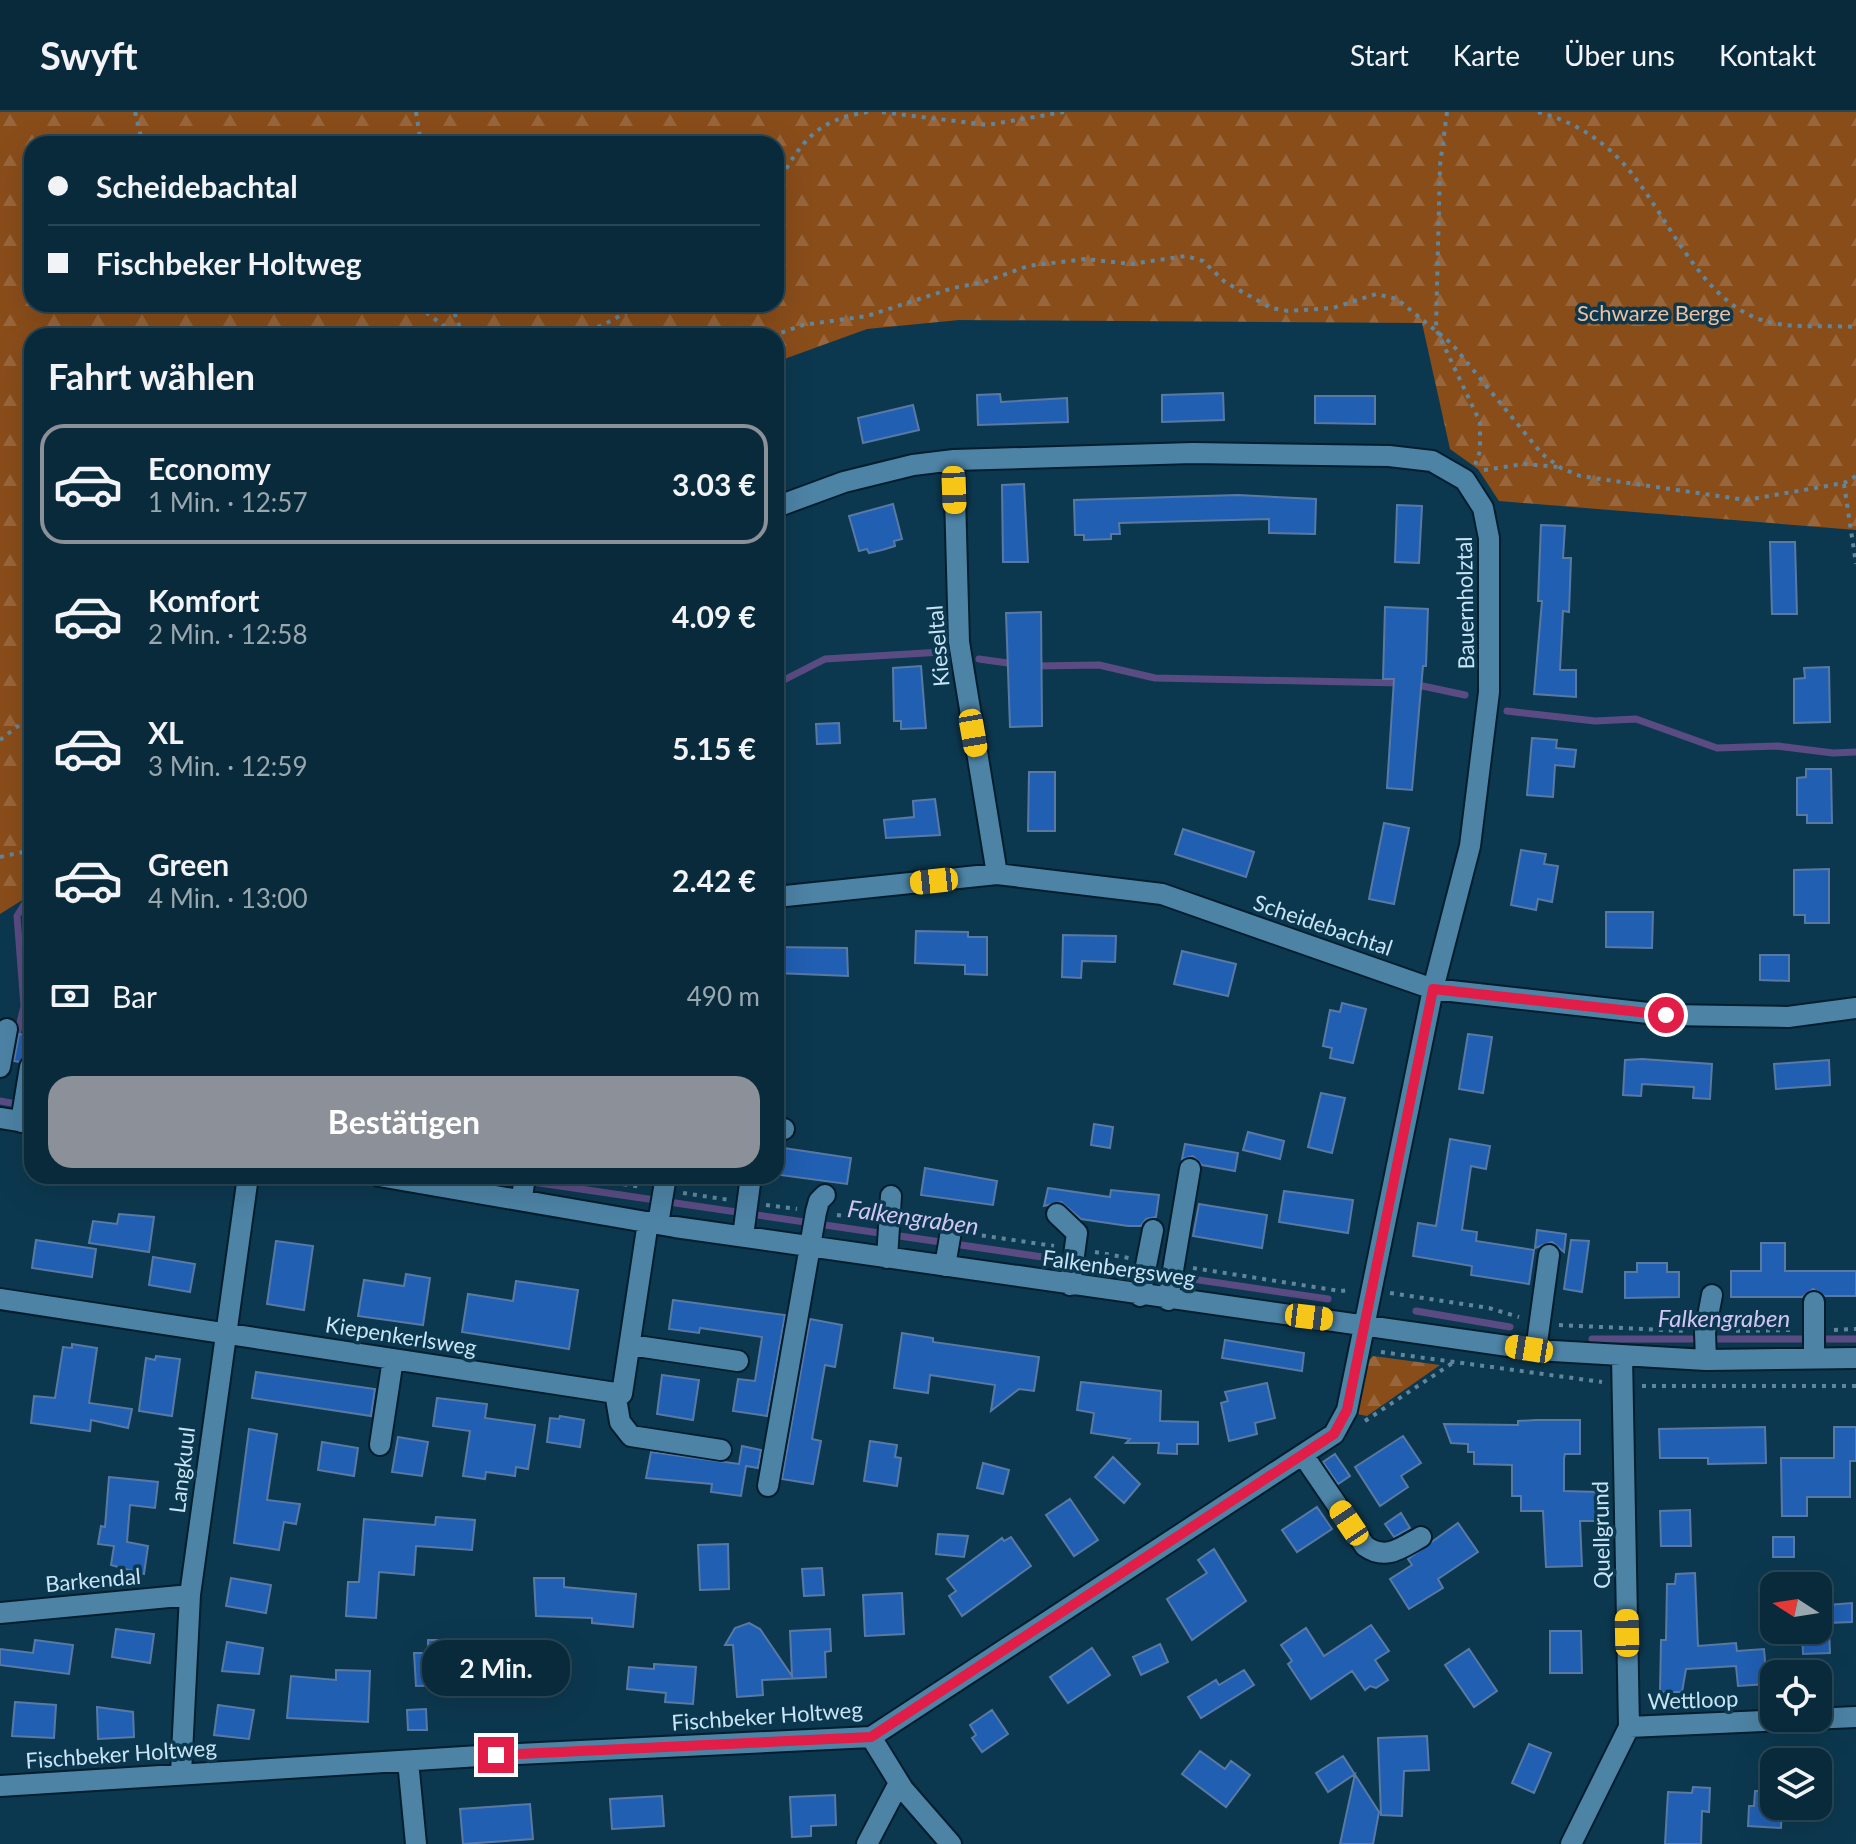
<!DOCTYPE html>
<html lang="de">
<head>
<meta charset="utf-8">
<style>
	:root { --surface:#092a3b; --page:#173646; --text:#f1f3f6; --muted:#99a7af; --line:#294655; --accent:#8c9099 }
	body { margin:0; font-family:Lato,sans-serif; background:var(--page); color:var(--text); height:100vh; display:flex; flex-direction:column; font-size:30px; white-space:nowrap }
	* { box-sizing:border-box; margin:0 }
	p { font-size:26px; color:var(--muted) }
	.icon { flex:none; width:44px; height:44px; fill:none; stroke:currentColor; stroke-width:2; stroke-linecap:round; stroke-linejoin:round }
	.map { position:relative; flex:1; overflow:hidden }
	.drawer { position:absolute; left:24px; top:216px; width:760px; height:856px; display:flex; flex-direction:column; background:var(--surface); border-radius:24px; box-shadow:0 8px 32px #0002,0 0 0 2px var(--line) }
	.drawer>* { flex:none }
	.guide { position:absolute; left:24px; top:24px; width:760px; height:176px; border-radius:24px; box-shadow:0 8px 32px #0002,0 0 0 2px var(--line); display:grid; align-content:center; height:176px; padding:0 24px; background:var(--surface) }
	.needle { width:52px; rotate:282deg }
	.fabs { position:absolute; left:1760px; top:1460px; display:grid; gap:16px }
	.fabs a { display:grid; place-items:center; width:72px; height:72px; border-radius:16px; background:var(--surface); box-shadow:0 8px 32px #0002,0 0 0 2px var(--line); font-size:40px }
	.end { position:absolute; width:36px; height:36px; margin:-18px; border:10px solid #e11d48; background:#fff; box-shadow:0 0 0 4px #fff }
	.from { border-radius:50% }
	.bubble { position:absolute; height:56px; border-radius:24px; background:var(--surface); box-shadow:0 8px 32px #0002,0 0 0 2px var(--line); font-size:26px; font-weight:700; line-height:56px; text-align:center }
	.car { position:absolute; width:24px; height:48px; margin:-24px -12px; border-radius:10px; box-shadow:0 0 6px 2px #0007; background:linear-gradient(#f5c518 24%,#345 0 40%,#f5c518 0 76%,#345 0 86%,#f5c518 0) }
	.guide b { display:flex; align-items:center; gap:28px; height:76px; font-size:30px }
	.guide b+b { border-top:2px solid var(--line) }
	.guide i { width:20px; height:20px; background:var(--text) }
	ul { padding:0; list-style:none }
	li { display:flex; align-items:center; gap:24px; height:120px; margin:0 16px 12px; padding:0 8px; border:4px solid transparent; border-radius:24px }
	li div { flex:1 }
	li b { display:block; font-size:30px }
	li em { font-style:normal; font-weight:700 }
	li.active { border-color:var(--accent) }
	li>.icon { width:72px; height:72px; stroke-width:1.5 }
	h2 { padding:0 24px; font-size:36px; line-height:96px }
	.pay { display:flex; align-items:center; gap:20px; height:88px; padding:0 24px; font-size:30px }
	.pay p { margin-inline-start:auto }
	.primary-button { display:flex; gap:16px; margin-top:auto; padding:16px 24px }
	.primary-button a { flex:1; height:92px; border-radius:24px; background:var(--accent); color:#fff; font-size:32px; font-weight:700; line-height:92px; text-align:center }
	header { display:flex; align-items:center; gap:48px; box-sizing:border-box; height:112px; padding:0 40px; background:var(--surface); border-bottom:2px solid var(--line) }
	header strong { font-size:38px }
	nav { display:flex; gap:44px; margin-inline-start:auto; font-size:28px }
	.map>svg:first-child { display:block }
</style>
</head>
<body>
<header>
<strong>Swyft</strong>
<nav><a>Start</a><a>Karte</a><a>Über uns</a><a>Kontakt</a></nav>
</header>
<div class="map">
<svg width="1856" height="1732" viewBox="0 0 1856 1732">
	<defs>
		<pattern id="forest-firs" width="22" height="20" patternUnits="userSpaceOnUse" patternTransform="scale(2)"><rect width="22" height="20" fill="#894d1a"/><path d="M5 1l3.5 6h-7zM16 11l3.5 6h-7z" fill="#98663c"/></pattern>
	</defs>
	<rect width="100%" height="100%" fill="#0c384f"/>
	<!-- forest -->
	<path fill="url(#forest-firs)" fill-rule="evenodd" d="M0,0H1856V418L1499,389L1478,357L1450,337L1422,211L959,208L867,217L776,250V224H32V782L0,802ZM32,32H776V192H32Z
		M1373,1244L1440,1253L1367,1304L1357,1302L1369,1248Z"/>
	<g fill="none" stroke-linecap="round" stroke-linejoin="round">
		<!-- stream -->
		<path stroke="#5a4c83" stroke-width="7" d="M979,547L1015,552
			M1035,554L1099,553L1155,566L1401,571
			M776,572L825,547L942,540
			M1413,572L1465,583
			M1507,599L1595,609L1636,607L1717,636L1777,634L1833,641L1856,640
			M12,944L24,894L17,804L32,780
			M0,989L22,993
			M492,1064L1328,1187
			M1416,1199L1510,1215
			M1592,1227H1856"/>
	</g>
	<!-- building -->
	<path fill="#215fb2" stroke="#5979a5" stroke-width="2" d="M1223,281L1224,308L1162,310V283Z
		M1000,282L1001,290L1067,286L1068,310L978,313L977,283Z
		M1315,284H1375V312L1315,311Z
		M913,293L919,318L863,331L858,306Z
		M1024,372L1028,450H1003L1002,373Z
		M1238,383L1316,387L1315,422L1269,421V407L1119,411L1120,422H1111V427L1084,428V423H1075L1074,388Z
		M893,392L902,427L894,429L895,434L882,438L869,441L867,437L859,439L849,404Z
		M1397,393L1422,394L1419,451L1395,450Z
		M1541,413L1565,414L1563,446H1571L1569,500L1563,499L1560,558H1576V585L1534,582L1542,489H1538Z
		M1770,430H1795L1797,502H1772Z
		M1385,495L1428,497L1426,554H1423L1412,678L1387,676L1394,567H1383Z
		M1041,500L1042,614L1010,615L1006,501Z
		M921,554L926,616L901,617V609H894L893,556Z
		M1829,555L1830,610L1794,611V567L1805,566L1804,556Z
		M839,611L840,631L817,632L816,612Z
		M1532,626L1557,628L1556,636L1576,638L1574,655L1555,653L1553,685L1527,683Z
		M1806,657H1831L1832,711H1807V703H1797V666L1806,665Z
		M1029,660H1055V719H1028Z
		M935,687L940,723L886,726L884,708L914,705L913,689Z
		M1384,711L1409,716L1394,792L1369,787Z
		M1183,717L1254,740L1246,765L1175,742Z
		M1521,738L1546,742L1544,752L1558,754L1552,790L1538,787L1536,798L1511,793Z
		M1829,757V811H1805V803H1794V758Z
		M1606,800H1653L1652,836L1606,835Z
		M916,819L968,820V825H987V863L965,862V853L915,851Z
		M1063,823L1116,824L1115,850L1082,849L1081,866L1062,865Z
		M776,835L847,836L848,864L776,861Z
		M1182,839L1236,852L1228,884L1174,872Z
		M1760,843H1789V869L1760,868Z
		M1342,891L1366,897L1353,951L1330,946L1332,936L1323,934L1330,898L1340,900Z
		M19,922L32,924V942L19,950L14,949Z
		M1468,922L1492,925L1483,981L1459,977Z
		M1642,947L1712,952L1710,987L1693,986L1694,975L1642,972L1641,984L1623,983L1625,948Z
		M1829,948L1830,973L1776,977L1774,952Z
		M1321,981L1345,986L1332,1041L1308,1035Z
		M1094,1012L1113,1015L1110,1036L1091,1033Z
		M1248,1020L1284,1029L1280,1047L1243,1038Z
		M1450,1027L1490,1034L1486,1057L1471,1054L1462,1118L1477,1120L1476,1129L1534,1138L1529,1172L1471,1163L1472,1154L1413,1144L1418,1111L1436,1114Z
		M1185,1032L1238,1041L1235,1059L1202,1053L1193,1044L1182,1047Z
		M784,1036L851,1046L847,1072L780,1063Z
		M925,1056L997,1069L993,1093L921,1083Z
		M1048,1076L1110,1085L1111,1078L1159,1083L1156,1105L1146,1107L1141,1114H1128L1081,1107L1061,1090L1044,1094Z
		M1284,1079L1353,1088L1348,1121L1279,1110Z
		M1199,1092L1267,1103L1262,1136L1193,1124Z
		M119,1102L154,1105L149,1140L89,1131L93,1109L117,1112Z
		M1537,1118L1566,1122L1564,1140L1552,1130L1535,1136Z
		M36,1128L96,1137L92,1165L32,1156Z
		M1571,1128L1589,1129L1582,1180L1564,1177Z
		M276,1129L313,1134L304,1198L267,1192Z
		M1761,1131H1785V1159H1856V1184H1825L1813,1177L1802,1185H1731V1159H1761Z
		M153,1145L195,1152L190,1180L149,1173Z
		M1637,1151H1667V1160H1679V1185L1625,1186V1160H1637Z
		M406,1162L430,1166L423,1213L358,1204L364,1168L404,1174Z
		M516,1169L578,1178L569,1237L462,1220L468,1182L513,1189Z
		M673,1188L785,1203L767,1304L733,1299L738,1267L755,1269L762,1225L700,1216L699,1221L669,1217Z
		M810,1207L842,1213L835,1255L825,1253L812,1327L821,1329L813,1372L782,1367Z
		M902,1221L933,1226V1230L1039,1245L1034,1279L1019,1277L991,1299L995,1273L930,1263L928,1281L894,1276Z
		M1225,1228L1304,1241L1302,1259L1222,1246Z
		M72,1232L97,1236L89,1291L132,1297L128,1316L91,1308L90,1319L31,1311L34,1284L55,1286L63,1235L72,1236Z
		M156,1244L180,1247L172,1304L139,1299L146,1246L155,1248Z
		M256,1260L375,1277L371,1304L252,1286Z
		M662,1263L699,1268L693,1308L657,1302Z
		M1081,1270L1161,1279L1160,1309L1198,1310V1332H1177V1342L1158,1341L1159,1331H1126L1130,1327L1091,1321L1094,1301L1077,1298Z
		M1267,1271L1275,1306L1255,1311L1257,1322L1229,1329L1221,1291L1228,1289L1225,1280Z
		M437,1286L487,1292L485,1306L535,1313L528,1357L516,1355L515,1364L486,1360L485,1367L463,1364L470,1319L433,1314Z
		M560,1304L584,1308L580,1335L547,1330L550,1306L559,1307Z
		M1536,1308H1580V1342H1565L1564,1346V1379L1598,1380V1409H1580L1582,1454L1546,1455L1543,1399H1521V1384H1512V1353L1474,1352V1340H1468V1332L1451,1331L1444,1312L1518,1313V1309Z
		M1765,1315L1766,1351L1708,1352V1346H1660L1659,1317Z
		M1834,1315H1856V1349H1850V1385H1807V1404H1782L1781,1346H1834Z
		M249,1317L277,1322L267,1388L300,1392L296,1412L284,1410L279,1438L234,1431Z
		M1403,1324L1421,1351L1401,1364L1408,1375L1380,1394L1355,1355Z
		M398,1325L428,1330L422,1364L392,1360Z
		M870,1329L897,1333L895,1345L901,1346L897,1374L864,1369Z
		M322,1330L358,1336L354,1364L318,1358Z
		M742,1334L761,1338L758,1356L746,1354L741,1384L711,1380L712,1372L646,1366L651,1340L739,1352Z
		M1335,1342L1350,1364L1338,1372L1323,1350Z
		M1113,1345L1140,1372L1124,1391L1095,1365Z
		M983,1351L1009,1358L1003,1382L977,1376Z
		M109,1365L158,1370L155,1396L130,1393L127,1430L148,1434L144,1462L111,1453L114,1434L98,1432L101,1414L105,1415Z
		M1070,1387L1098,1428L1074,1444L1046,1403Z
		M1317,1395L1332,1417L1297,1440L1282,1418Z
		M1690,1398L1691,1434H1661L1660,1399Z
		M1401,1401L1410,1416L1394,1425L1385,1412Z
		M436,1405L475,1408L472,1438L416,1434L414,1463L379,1460L376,1506L346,1504L348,1470H359L364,1407L435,1413Z
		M1458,1411L1478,1440L1438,1467L1443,1476L1409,1497L1390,1467L1412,1453L1408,1447Z
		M938,1422L968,1424L964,1445L936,1442Z
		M1011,1425L1031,1454L962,1504L949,1484L956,1479L947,1467L1002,1426L1004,1429Z
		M1773,1425H1794V1445H1773Z
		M728,1432L729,1477L700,1478L698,1433Z
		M1214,1437L1246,1489L1192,1528L1167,1487L1207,1461L1198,1448Z
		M822,1456L824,1483L804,1484L802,1457Z
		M1695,1461L1698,1534L1736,1531L1737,1539L1764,1537L1767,1572L1738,1574L1736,1554L1686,1557L1682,1580H1660L1661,1528H1666L1667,1472H1675L1676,1462Z
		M231,1466L271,1473L266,1501L226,1494Z
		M534,1466H564V1475L636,1482L633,1515L592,1511V1506L536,1504Z
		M902,1481L904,1522L865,1524L863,1483Z
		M1852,1491V1510L1828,1511V1493Z
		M749,1511L760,1517L792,1564L790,1519L830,1517L831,1539L825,1540L826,1565L762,1568L763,1583L737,1585L733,1533H725L735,1516Z
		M1371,1513L1389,1539L1375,1548L1388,1568L1376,1576L1370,1574L1365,1578L1352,1559L1311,1587L1288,1552L1292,1549L1281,1533L1306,1516L1324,1544Z
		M116,1517L154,1522L150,1551L112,1545Z
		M1802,1518H1829L1830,1541L1803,1542Z
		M1550,1519H1581L1582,1561H1550Z
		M35,1528L73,1533L69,1562L0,1553V1537L33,1541Z
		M428,1528H451L453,1573L416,1574L414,1541H428Z
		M227,1530L263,1536L259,1562L222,1559Z
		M1160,1532L1168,1550L1141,1563L1133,1545Z
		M1092,1536L1110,1563L1068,1591L1050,1565Z
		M1469,1537L1497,1579L1474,1595L1445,1553Z
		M654,1552L696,1555L693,1592L665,1590L666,1581L627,1577L629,1555L654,1557Z
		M336,1558L370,1559L368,1610L287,1606L291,1564L336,1568Z
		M1244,1558L1254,1573L1201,1606L1188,1585L1216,1568L1219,1573Z
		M15,1590L56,1593L54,1626L12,1624Z
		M218,1593L254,1598L249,1627L214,1623Z
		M97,1595L133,1600L134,1625L98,1627Z
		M426,1597L427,1618H408L407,1598Z
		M992,1598L1008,1622L982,1640L972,1626L976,1623L970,1613Z
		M1427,1624L1429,1658L1404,1659L1402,1704L1381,1703L1378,1626Z
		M1529,1632L1551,1641L1534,1681L1512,1671Z
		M1200,1639L1225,1657L1231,1649L1250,1663L1226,1695L1182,1662Z
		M1343,1644L1379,1700L1373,1732H1340L1355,1662L1328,1680L1316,1661Z
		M1693,1675L1710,1676L1709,1700L1702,1699L1701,1732H1665L1668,1680L1692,1681Z
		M1755,1679L1774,1680V1694H1782L1781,1716L1748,1714L1749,1694H1754Z
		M835,1683L836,1713L811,1714V1724L792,1725L790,1685Z
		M662,1684L664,1714L612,1717L610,1687Z
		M530,1692L533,1727L463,1732L460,1697Z"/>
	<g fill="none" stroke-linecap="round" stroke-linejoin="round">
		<defs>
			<path id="minor" d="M954,348L959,530L997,762
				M776,785L997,762L1162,782L1433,877L1666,903L1788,905L1856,896
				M0,955L7,917
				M0,1006L32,1011
				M21,1010L30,955
				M776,1016L784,1017
				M379,1064L675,1115L1536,1238L1706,1248L1856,1246
				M522,1086L525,1064
				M1057,1102L1077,1121L1070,1173
				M658,1112L666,1064
				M743,1124L751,1064
				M887,1146L891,1084
				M945,1154L951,1119
				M1140,1184L1153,1118
				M0,1187L622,1282L648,1110
				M1168,1188L1190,1057
				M630,1233L738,1249
				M1536,1238L1549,1143
				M1814,1246V1190
				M1706,1248L1705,1220L1712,1183
				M615,1280L620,1310L631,1324L721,1338
				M380,1333L393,1247
				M1303,1343L1365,1434C1386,1449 1401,1436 1421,1425
				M768,1374L816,1100L819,1089L825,1083
				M0,1501L190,1483
				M1629,1615L1856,1605
				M871,1625L903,1677L951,1732
				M408,1649L416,1732
				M181,1661L190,1483L248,1064
				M0,1674L496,1643L871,1625L1334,1322L1347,1298L1433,877L1470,734L1489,580V426L1483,396L1465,368L1432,349L1389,344L1193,341L954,348L913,353L844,370L776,395
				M867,1732L899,1671
				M1571,1732L1629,1615L1622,1244"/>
		</defs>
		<!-- minor casing -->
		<use href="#minor" stroke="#021e2e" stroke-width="24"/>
		<!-- path -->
		<path stroke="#61869b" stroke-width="4" stroke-dasharray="4 6" stroke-linecap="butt" d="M135,0L141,25L147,32
			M416,0L421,32
			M882,0L987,13L1064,0
			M1447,0L1440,53L1436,217L1480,310V339L1475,353
			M1538,0C1567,8 1590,20 1612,40C1663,86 1694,189 1765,209C1792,217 1828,213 1856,215
			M776,74C801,31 815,7 869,0
			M408,192L423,198L457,224
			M451,192L463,224
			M569,224L603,213L642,192
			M772,224L803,213L867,204L953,176L984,170L1028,154L1085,147L1131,152L1186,144L1203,149L1225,170L1271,196L1288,199L1333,196L1376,182L1397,187L1452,232L1542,342L1561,356L1580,364L1746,388L1844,371L1856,364
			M1484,358L1524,352L1558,355
			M1844,372L1856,452
			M0,628L32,603
			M0,745L32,738
			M564,1064L643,1075
			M683,1081L730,1088
			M766,1093L797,1097
			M837,1103L868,1107
			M909,1113L932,1116
			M972,1122L1054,1134
			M1095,1140L1129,1146
			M1193,1156L1340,1179L1351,1178
			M1390,1181L1489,1196L1519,1205
			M1559,1213L1686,1219
			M1834,1218L1856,1217
			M1726,1219L1794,1218
			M1381,1240L1602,1270
			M1642,1274H1856
			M1365,1309L1454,1250"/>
		<!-- minor -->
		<use href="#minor" stroke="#4d83a5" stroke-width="20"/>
	</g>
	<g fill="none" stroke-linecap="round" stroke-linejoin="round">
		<!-- route -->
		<path stroke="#e11d48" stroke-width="10" d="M496,1643L871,1625L1334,1322L1347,1298L1433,877L1666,903"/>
	</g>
	<g text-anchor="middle" stroke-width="7" stroke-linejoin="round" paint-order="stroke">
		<!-- park labels -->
		<g font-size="22" fill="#efc09e" stroke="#0c384f">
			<text x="1654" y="209">Schwarze Berge</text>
		</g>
		<!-- street labels -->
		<g font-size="22" fill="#c8e4f6" stroke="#0c384f">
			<text transform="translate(1465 491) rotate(-91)" y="8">Bauernholztal</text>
			<text transform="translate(938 534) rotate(-95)" y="8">Kieseltal</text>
			<text transform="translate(1323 813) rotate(19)" y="8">Scheidebachtal</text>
			<text transform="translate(1119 1156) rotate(8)" y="8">Falkenbergsweg</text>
			<text transform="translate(401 1224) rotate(9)" y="8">Kiepenkerlsweg</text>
			<text transform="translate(182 1358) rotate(-83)" y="8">Langkuul</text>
			<text transform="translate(1601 1423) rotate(-91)" y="8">Quellgrund</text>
			<text transform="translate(93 1468) rotate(-5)" y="8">Barkendal</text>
			<text transform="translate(1693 1588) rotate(-2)" y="8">Wettloop</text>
			<text transform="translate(767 1604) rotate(-4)" y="8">Fischbeker Holtweg</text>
			<text transform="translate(121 1642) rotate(-4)" y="8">Fischbeker Holtweg</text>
		</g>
		<!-- water labels -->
		<g font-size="24" font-style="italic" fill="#d1c4f6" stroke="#0c384f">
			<text transform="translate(913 1106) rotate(8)" y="8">Falkengraben</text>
			<text x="1724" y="1215">Falkengraben</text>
		</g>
	</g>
</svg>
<div class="fabs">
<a><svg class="needle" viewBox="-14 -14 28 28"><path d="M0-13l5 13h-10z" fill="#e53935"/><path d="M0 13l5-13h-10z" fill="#99a7af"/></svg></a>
<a><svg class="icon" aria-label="locate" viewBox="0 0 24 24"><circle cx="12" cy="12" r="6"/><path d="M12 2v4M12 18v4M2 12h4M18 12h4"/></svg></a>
<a><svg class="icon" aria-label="layers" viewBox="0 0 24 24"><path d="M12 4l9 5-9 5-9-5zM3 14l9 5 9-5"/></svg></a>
</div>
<i class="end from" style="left:1666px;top:903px"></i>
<i class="end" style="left:496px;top:1643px"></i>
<div class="bubble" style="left:422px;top:1528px;width:148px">2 Min.</div>
<i class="car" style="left:954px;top:378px;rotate:178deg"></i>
<i class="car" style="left:973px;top:621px;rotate:170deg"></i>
<i class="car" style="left:934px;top:769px;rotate:264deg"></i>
<i class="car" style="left:1309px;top:1205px;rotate:97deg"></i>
<i class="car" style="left:1529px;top:1237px;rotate:279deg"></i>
<i class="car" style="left:1349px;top:1411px;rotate:326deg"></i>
<i class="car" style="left:1627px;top:1521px;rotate:359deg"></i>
<div class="guide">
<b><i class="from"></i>Scheidebachtal</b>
<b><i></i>Fischbeker Holtweg</b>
</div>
<section class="drawer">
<h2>Fahrt wählen</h2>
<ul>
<li class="active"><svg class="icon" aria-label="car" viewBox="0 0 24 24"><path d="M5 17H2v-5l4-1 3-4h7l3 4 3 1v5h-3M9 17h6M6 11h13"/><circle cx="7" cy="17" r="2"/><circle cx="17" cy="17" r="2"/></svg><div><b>Economy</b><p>1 Min. · 12:57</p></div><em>3.03 €</em></li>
<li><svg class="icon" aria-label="car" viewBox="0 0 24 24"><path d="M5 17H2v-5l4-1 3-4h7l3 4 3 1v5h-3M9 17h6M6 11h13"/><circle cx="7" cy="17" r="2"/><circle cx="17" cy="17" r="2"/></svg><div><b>Komfort</b><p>2 Min. · 12:58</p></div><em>4.09 €</em></li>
<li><svg class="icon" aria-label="car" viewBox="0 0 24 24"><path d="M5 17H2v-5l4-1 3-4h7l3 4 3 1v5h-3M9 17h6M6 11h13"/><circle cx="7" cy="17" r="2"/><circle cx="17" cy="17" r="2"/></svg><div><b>XL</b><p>3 Min. · 12:59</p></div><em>5.15 €</em></li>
<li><svg class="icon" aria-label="car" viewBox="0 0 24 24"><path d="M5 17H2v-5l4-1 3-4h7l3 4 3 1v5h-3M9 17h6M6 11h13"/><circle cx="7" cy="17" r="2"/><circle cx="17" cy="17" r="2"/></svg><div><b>Green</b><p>4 Min. · 13:00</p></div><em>2.42 €</em></li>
</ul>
<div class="pay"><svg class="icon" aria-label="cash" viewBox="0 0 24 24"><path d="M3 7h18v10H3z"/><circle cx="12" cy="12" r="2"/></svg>Bar<p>490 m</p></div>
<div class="primary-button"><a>Bestätigen</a></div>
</section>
</div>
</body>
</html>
